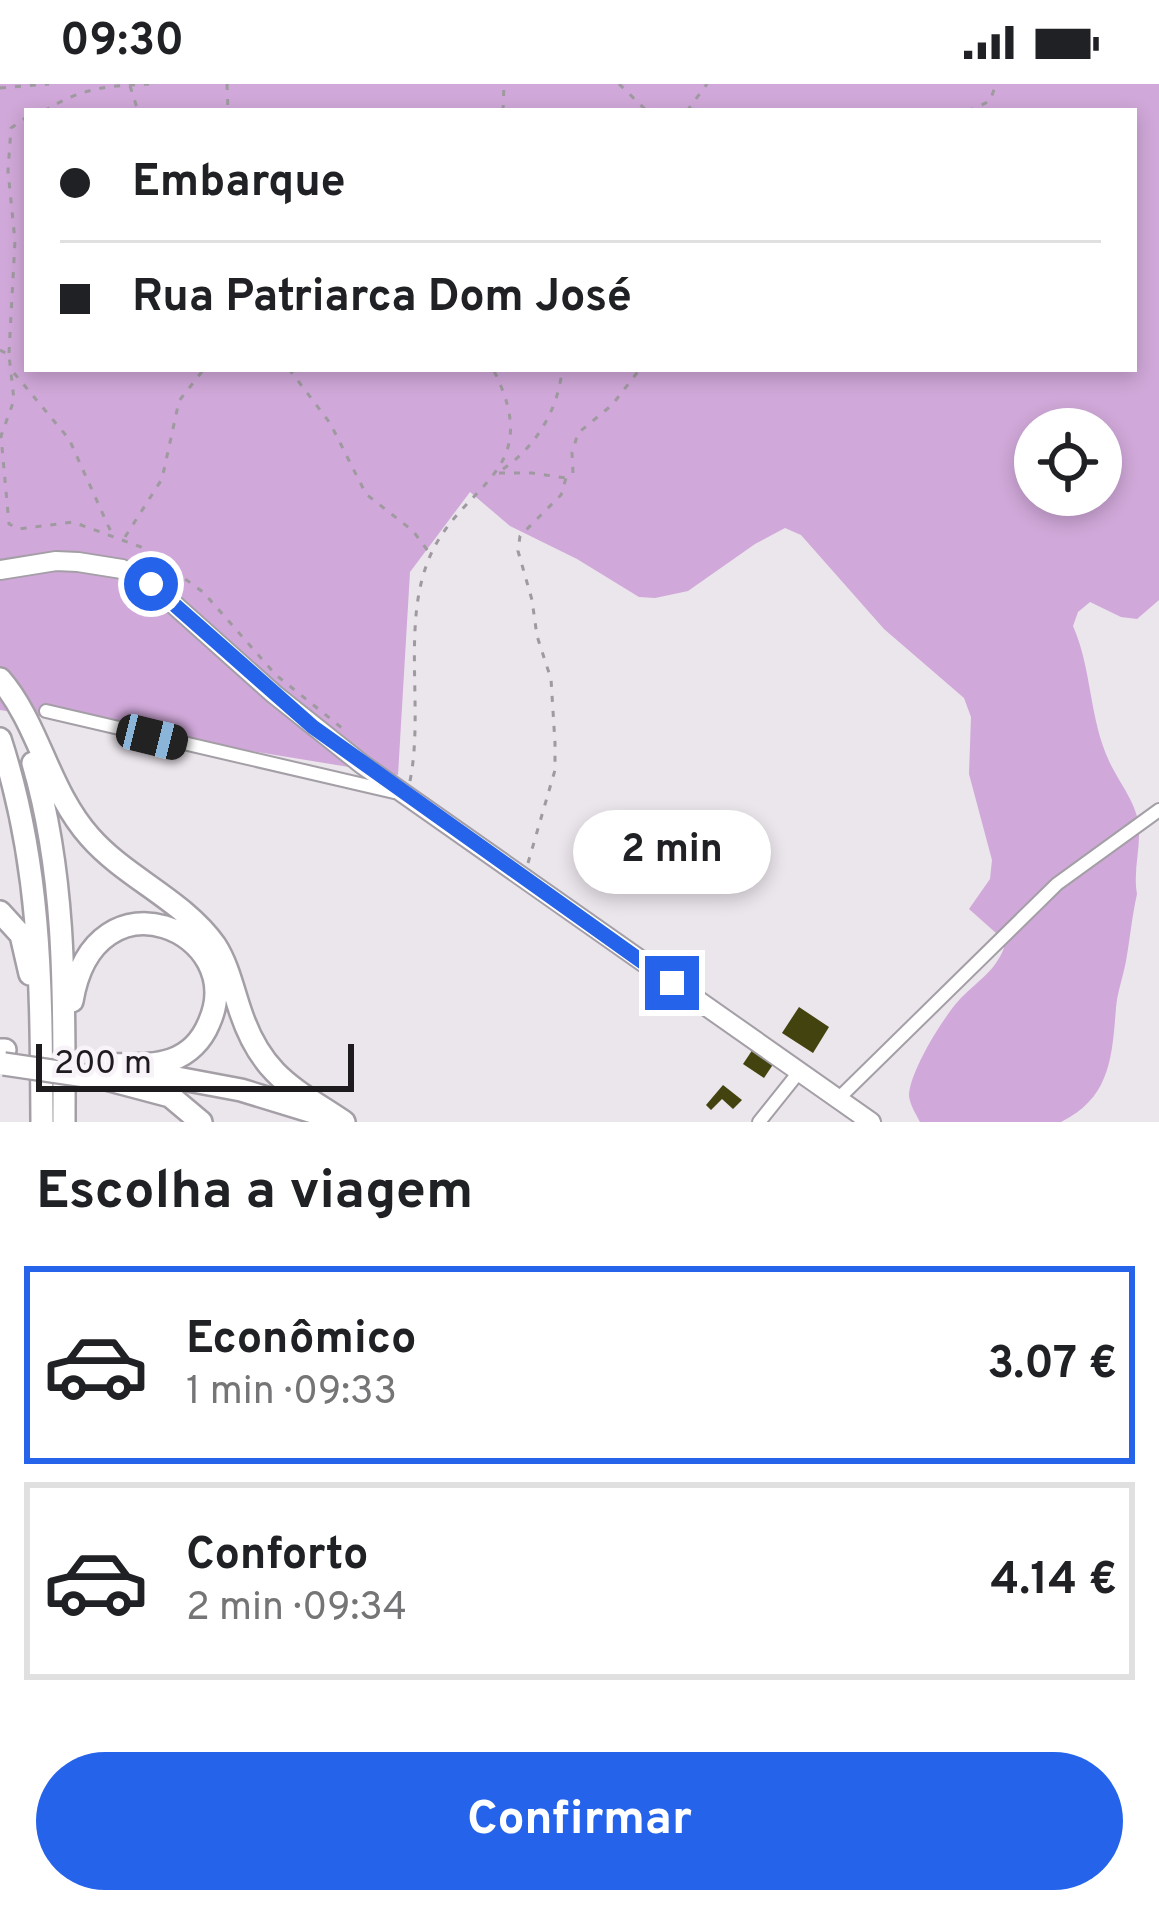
<!DOCTYPE html>
<html lang="pt">
<head>
<meta charset="utf-8">
<style>
	:root { --surface:#fff; --page:#f6f6f6; --text:#202124; --muted:#757577; --line:#e0e0e0; --accent:#2563eb }
	body { margin:0; font-family:Overpass,sans-serif; background:var(--page); color:var(--text); height:100vh; display:flex; flex-direction:column; font-size:45px; white-space:nowrap }
	* { box-sizing:border-box; margin:0 }
	p { font-size:39px; color:var(--muted) }
	.icon { flex:none; width:66px; height:66px; fill:none; stroke:currentColor; stroke-width:2; stroke-linecap:round; stroke-linejoin:round }
	.map { position:relative; height:1038px; overflow:hidden }
	.side { display:flex; flex-direction:column; background:var(--surface); flex:1 }
	.side>* { flex:none }
	.guide { position:absolute; left:24px; top:24px; width:1113px; height:264px; border-radius:0px; box-shadow:0 6px 18px #0003; display:grid; align-content:center; height:264px; padding:0 36px; background:var(--surface) }
	.fabs { position:absolute; left:1014px; top:324px; display:grid; gap:24px }
	.fabs a { display:grid; place-items:center; width:108px; height:108px; border-radius:50%; background:var(--surface); box-shadow:0 6px 18px #0003; font-size:60px }
	.scale { position:absolute; left:36px; bottom:30px; width:318px; box-sizing:border-box; padding-left:12px; border:6px solid #1d1b1e; border-top:0; font-size:33px; line-height:42px; white-space:nowrap; color:#1d1b1e; -webkit-text-stroke:9px #f8f2f9; paint-order:stroke }
	.end { position:absolute; width:54px; height:54px; margin:-27px; border:15px solid #2563eb; background:#fff; box-shadow:0 0 0 6px #fff }
	.from { border-radius:50% }
	.bubble { position:absolute; height:84px; border-radius:42px; background:var(--surface); box-shadow:0 6px 18px #0003; font-size:39px; font-weight:700; line-height:84px; text-align:center }
	.car { position:absolute; width:36px; height:72px; margin:-36px -18px; border-radius:15px; box-shadow:0 0 9px 3px #0007; background:linear-gradient(#222 24%,#8ab4d8 0 40%,#222 0 76%,#8ab4d8 0 86%,#222 0) }
	.guide b { display:flex; align-items:center; gap:42px; height:114px; font-size:45px }
	.guide b+b { border-top:3px solid var(--line) }
	.guide i { width:30px; height:30px; background:var(--text) }
	ul { padding:0; list-style:none }
	li { display:flex; align-items:center; gap:36px; height:198px; margin:0 24px 18px; padding:0 12px; border:6px solid var(--line); border-radius:0px }
	li div { flex:1 }
	li b { display:block; font-size:45px }
	li em { font-style:normal; font-weight:700 }
	li.current { border-color:var(--accent) }
	li>.icon { width:108px; height:108px; stroke-width:1.5 }
	h2 { padding:0 36px; font-size:54px; line-height:144px }
	.action { display:flex; gap:24px; margin-top:auto; padding:24px 36px }
	.action a { flex:1; height:138px; border-radius:72px; background:var(--accent); color:#fff; font-size:48px; font-weight:700; line-height:138px; text-align:center }
	.status { display:flex; justify-content:space-between; align-items:center; height:84px; padding:0 60px; background:var(--surface); direction:ltr }
	.status svg { height:33px; fill:currentColor }
	.map>svg:first-child { display:block }
</style>
</head>
<body>
<div class="status"><b>09:30</b><svg viewBox="0 0 49 12"><path d="M0 12V9h3v3zM5 12V6h3v6zM10 12V3h3v9zM15 12V0h3v12zM26 1h20v11H26zM47 4h2v5h-2z"/></svg></div>
<div class="map">
<svg width="1159" height="1038" viewBox="0 0 1159 1038">
	<rect width="100%" height="100%" fill="#ebe5ec"/>
	<!-- green -->
	<path fill="#d0a8d9" fill-rule="evenodd" d="M0,0H1159V516L1137,535L1121,533L1090,518L1078,528L1073,542C1092,585 1089,634 1109,677C1119,699 1138,720 1139,745C1140,767 1133,788 1137,810C1132,832 1130,855 1126,877C1123,893 1117,909 1116,924C1112,974 1110,1014 1061,1038H920C916,1030 910,1021 909,1012C909,988 945,930 962,913C979,896 995,887 1004,864L996,849L969,825L990,795L992,776L969,690L971,633L964,614L884,545L801,451L785,444L755,460L688,507L655,514L639,513L577,475L510,442L470,408L410,488L398,691L0,626ZM27,27H1134V285H27ZM1035,345H1101V411H1035Z"/>
	<!-- building -->
	<path fill="#42430e" d="M799,923L829,943L813,969L782,949Z
		M753,965L774,979L764,994L743,980Z
		M723,1001L742,1016L733,1025L722,1015L711,1026L706,1021Z"/>
	<g fill="none" stroke-linecap="round" stroke-linejoin="round">
		<defs>
			<path id="minor" d="M46,627L394,708
				M838,1015L1057,800L1159,726
				M759,1038L799,988"/>
			<path id="primary" d="M0,486L56,477L78,478L122,485L151,500L274,610L363,681L871,1038"/>
			<path id="trunk" d="M129,985L241,1006L326,1032"/>
			<path id="motorway" d="M0,595C39,640 48,706 90,753C126,794 183,816 215,861C228,881 233,906 241,929C262,991 293,1004 344,1038
				M0,655C42,784 41,904 42,1038
				M33,679C67,795 64,919 64,1038
				M0,828L21,851L30,890
				M72,917C95,781 250,848 209,939C202,956 189,970 171,976C150,983 127,980 106,981
				M0,966H5
				M106,995L170,1012L201,1038"/>
		</defs>
		<!-- minor casing -->
		<use href="#minor" stroke="#a49fa6" stroke-width="16"/>
		<!-- primary casing -->
		<use href="#primary" stroke="#a49fa6" stroke-width="22"/>
		<!-- trunk casing -->
		<use href="#trunk" stroke="#a49fa6" stroke-width="26"/>
		<!-- motorway casing -->
		<use href="#motorway" stroke="#a49fa6" stroke-width="26"/>
		<!-- path -->
		<path stroke="#9e9a9f" stroke-width="3" stroke-dasharray="6 9" stroke-linecap="butt" d="M227,0L228,27
			M619,0L647,27
			M130,2L138,27
			M0,4L49,0
			M44,27C82,4 105,2 149,0
			M503,27L504,0
			M687,27L707,0
			M968,27L990,17L996,0
			M0,266L9,271L14,316L1,352L9,440L19,445L73,438L141,463L203,508L276,591L342,644
			M9,269L15,157L8,87L11,44L27,33
			M289,285L330,339L366,410L413,447L428,467
			M14,289L69,355L111,448
			M503,385C536,363 559,324 562,285
			M499,389H532L566,394
			M125,453L162,395L179,317L204,285
			M410,697C424,627 402,543 428,477C459,398 548,392 493,285
			M528,779L555,686V659L551,595L537,552L532,516L518,467L520,452L561,411L566,394L573,389L572,369L578,349L612,321L640,285"/>
		<!-- minor -->
		<use href="#minor" stroke="#fff" stroke-width="12"/>
		<!-- primary -->
		<use href="#primary" stroke="#fff" stroke-width="18"/>
		<!-- trunk -->
		<use href="#trunk" stroke="#fff" stroke-width="21"/>
		<!-- motorway -->
		<use href="#motorway" stroke="#fff" stroke-width="21"/>
		<defs>
			<path id="motorway-bridge" d="M4,980L106,995"/>
		</defs>
		<!-- motorway-bridge casing -->
		<use href="#motorway-bridge" stroke="#a49fa6" stroke-width="26" stroke-linecap="butt"/>
		<!-- motorway-bridge -->
		<use href="#motorway-bridge" stroke="#fff" stroke-width="21"/>
	</g>
	<g fill="none" stroke-linecap="round" stroke-linejoin="round">
		<!-- route -->
		<path stroke="#2563eb" stroke-width="15" d="M151,500L313,643L672,899"/>
	</g>
</svg>
<div class="fabs">
<a><svg class="icon" aria-label="locate" viewBox="0 0 24 24"><circle cx="12" cy="12" r="6"/><path d="M12 2v4M12 18v4M2 12h4M18 12h4"/></svg></a>
</div>
<div class="scale">200 m</div>
<i class="end from" style="left:151px;top:500px"></i>
<i class="end" style="left:672px;top:899px"></i>
<div class="bubble" style="left:573px;top:726px;width:198px">2 min</div>
<i class="car" style="left:152px;top:653px;rotate:104deg"></i>
<div class="guide">
<b><i class="from"></i>Embarque</b>
<b><i></i>Rua Patriarca Dom José</b>
</div>
</div>
<section class="side">
<h2>Escolha a viagem</h2>
<ul>
<li class="current"><svg class="icon" aria-label="car" viewBox="0 0 24 24"><path d="M5 17H2v-5l4-1 3-4h7l3 4 3 1v5h-3M9 17h6M6 11h13"/><circle cx="7" cy="17" r="2"/><circle cx="17" cy="17" r="2"/></svg><div><b>Econômico</b><p>1 min · 09:33</p></div><em>3.07 €</em></li>
<li><svg class="icon" aria-label="car" viewBox="0 0 24 24"><path d="M5 17H2v-5l4-1 3-4h7l3 4 3 1v5h-3M9 17h6M6 11h13"/><circle cx="7" cy="17" r="2"/><circle cx="17" cy="17" r="2"/></svg><div><b>Conforto</b><p>2 min · 09:34</p></div><em>4.14 €</em></li>
</ul>
<div class="action"><a>Confirmar</a></div>
</section>
</body>
</html>
